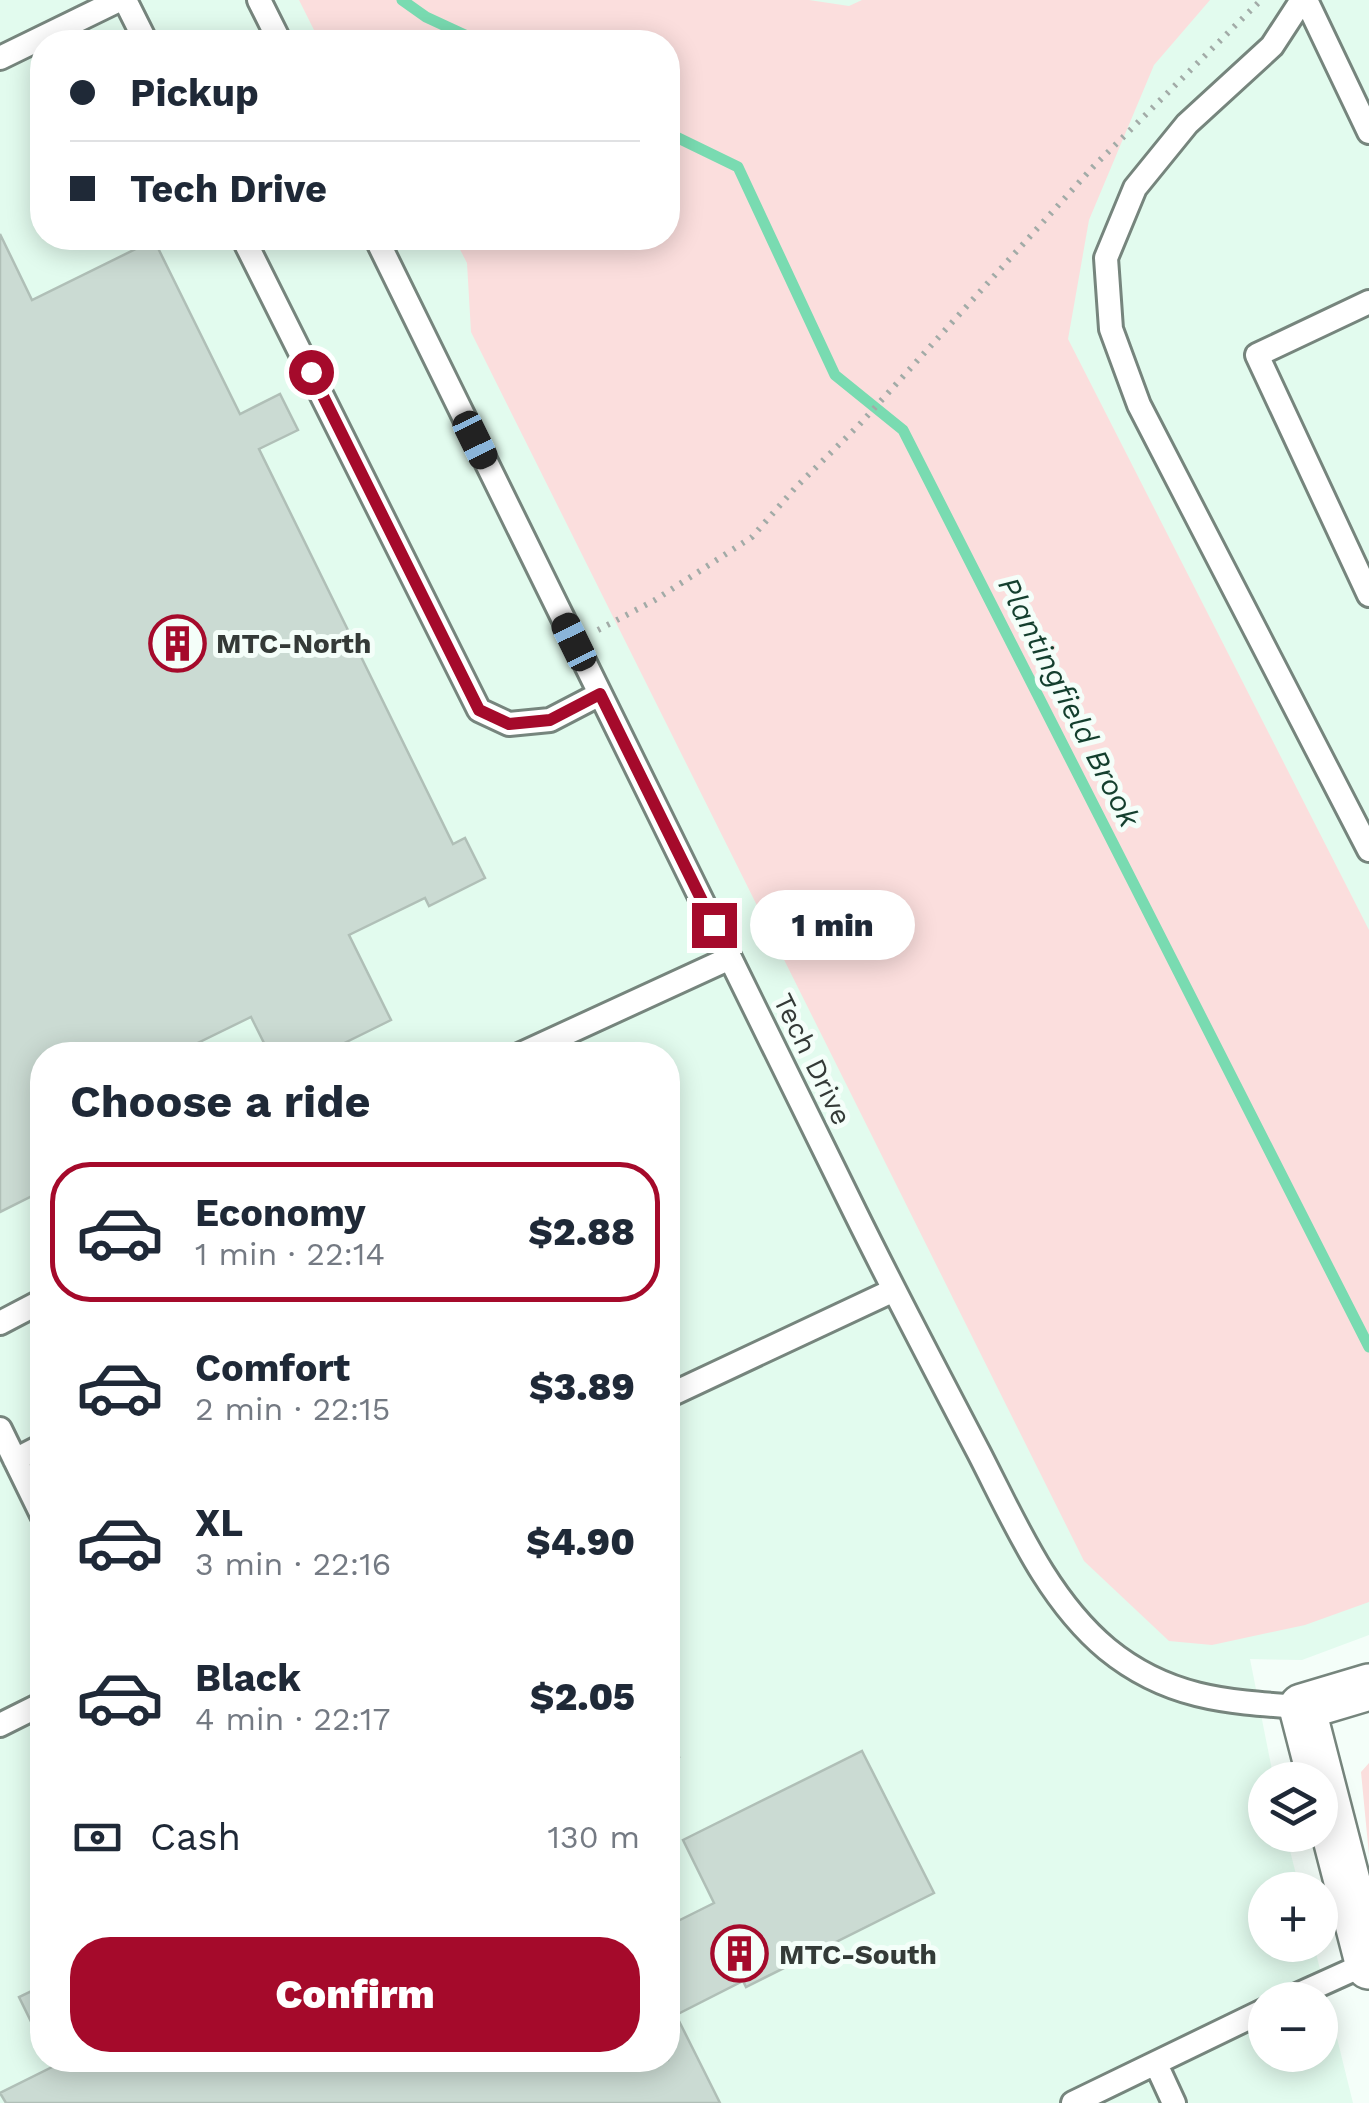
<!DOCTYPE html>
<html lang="en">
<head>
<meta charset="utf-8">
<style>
	:root { --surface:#fff; --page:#f6f6f7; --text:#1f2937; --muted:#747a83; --line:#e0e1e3; --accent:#a50a2b }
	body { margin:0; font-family:"Work Sans",sans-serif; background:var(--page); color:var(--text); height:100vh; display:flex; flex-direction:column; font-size:38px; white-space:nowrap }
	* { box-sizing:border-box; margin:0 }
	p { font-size:32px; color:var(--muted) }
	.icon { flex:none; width:55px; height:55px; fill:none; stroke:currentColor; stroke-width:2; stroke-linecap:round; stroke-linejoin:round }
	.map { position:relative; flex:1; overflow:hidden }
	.sheet { position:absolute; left:30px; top:1042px; width:650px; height:1030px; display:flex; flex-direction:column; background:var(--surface); border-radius:40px; box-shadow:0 5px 25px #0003 }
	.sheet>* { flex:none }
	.banner { position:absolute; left:30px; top:30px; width:650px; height:220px; border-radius:40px; box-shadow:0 5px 25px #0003; display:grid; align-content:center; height:220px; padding:0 40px; background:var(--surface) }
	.buttons { position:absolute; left:1248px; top:1762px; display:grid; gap:20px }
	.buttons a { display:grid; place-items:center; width:90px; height:90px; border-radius:50%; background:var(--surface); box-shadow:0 5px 25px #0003; font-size:50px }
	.end { position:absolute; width:45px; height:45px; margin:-22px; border:12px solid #a50a2b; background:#fff; box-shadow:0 0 0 5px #fff }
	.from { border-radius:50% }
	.bubble { position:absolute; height:70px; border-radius:35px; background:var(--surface); box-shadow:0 5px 25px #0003; font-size:32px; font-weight:800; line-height:70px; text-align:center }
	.car { position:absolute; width:30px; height:60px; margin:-30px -15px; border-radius:12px; box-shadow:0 0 8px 2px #0007; background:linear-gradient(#222 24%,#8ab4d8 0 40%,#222 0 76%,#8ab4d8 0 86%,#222 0) }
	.banner b { display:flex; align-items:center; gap:35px; height:95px; font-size:38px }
	.banner b+b { border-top:2px solid var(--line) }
	.banner i { width:25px; height:25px; background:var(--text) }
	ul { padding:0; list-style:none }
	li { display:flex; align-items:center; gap:30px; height:140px; margin:0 20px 15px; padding:0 20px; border:5px solid transparent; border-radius:40px }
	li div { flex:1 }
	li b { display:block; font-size:38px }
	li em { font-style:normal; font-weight:800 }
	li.selected { border-color:var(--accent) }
	li>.icon { width:90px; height:90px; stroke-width:1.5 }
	h2 { padding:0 40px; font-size:45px; line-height:120px }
	.pay { display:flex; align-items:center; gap:25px; height:110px; padding:0 40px; font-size:38px }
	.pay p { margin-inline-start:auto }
	.button { display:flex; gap:20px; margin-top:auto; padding:20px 40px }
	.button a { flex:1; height:115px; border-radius:40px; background:var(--accent); color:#fff; font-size:40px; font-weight:800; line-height:115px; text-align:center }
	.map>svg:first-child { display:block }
</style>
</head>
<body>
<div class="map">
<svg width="1369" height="2103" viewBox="0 0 1369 2103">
	<rect width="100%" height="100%" fill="#f4fef9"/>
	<!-- built -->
	<path fill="#e2fbee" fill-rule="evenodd" d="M0,0H1369V1635L1302,1660L1250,1659L1274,1780H1265V1835H1286L1300,1890H1265V1945H1314L1353,2103H0ZM42,42H668V238H42ZM42,1055H668V2060H42ZM1265,2000H1320V2055H1265Z"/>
	<!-- green -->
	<path fill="#fbdedd" d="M299,0H809L849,6L862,0H1210L1154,65L1089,220L1068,339L1369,930V1602L1305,1625L1212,1645L1169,1641L1084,1561L471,332L467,263L454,238H668V42H320Z
		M1369,1763V1855L1361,1772Z"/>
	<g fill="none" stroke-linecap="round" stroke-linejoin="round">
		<!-- stream -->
		<path stroke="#79dbb1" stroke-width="11" d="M402,0L426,17L480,42
			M668,133L738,167L835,375L903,430L1369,1347"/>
	</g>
	<!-- building -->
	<path fill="#cbdbd3" stroke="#b0bfb7" stroke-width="2.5" d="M0,234L32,300L154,240L240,414L280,394L298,430L259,449L453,844L465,838L485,878L429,906L425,898L349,935L391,1020L320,1055H270L251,1017L173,1055H42V1191L0,1212Z
		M668,1735L679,1757L668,1763Z
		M862,1751L934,1893L746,1987L743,1981L676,2015L720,2103H6L0,2093L54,2066L50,2060H668V1926L714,1903L683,1840Z
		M42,1986V2044L19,1997Z"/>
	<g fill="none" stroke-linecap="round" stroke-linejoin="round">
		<defs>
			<path id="service" d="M125,0L146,42
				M259,0L280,42
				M1302,0L1272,46L1187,124L1135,188L1106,258L1111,329L1139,405L1369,850
				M1306,0L1369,132
				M0,58L119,0
				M243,238L479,710L509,724L550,720L600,694
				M376,238C535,562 695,887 855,1212C895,1293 937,1373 979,1453C1014,1521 1047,1599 1107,1649C1168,1699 1228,1702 1302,1707
				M1369,302L1257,355L1369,595
				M519,1055L730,958
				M0,1323L42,1301
				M668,1396L894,1290
				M0,1429L42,1515
				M15,1460L42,1446
				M0,1725L42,1704
				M1286,2000L1368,1963
				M1156,2064L1174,2103
				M1073,2103L1265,2010"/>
			<path id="minor" d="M1369,1687L1302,1707L1369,1966"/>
		</defs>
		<!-- service casing -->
		<use href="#service" stroke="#76857d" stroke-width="28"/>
		<!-- minor casing -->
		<use href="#minor" stroke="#76857d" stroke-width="50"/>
		<!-- path -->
		<path stroke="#a2aba7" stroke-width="6" stroke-dasharray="2.5 8" stroke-linecap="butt" d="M598,630L655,600L752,537L796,487L859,425L1093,167L1261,0"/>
		<!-- service -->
		<use href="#service" stroke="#fff" stroke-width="22"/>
		<!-- minor -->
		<use href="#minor" stroke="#fff" stroke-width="45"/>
	</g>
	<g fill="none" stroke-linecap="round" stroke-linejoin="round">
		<!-- route -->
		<path stroke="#a50a2b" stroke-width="12" d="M311,372L479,710L509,724L550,720L600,694L714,925"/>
	</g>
	<!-- icons -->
	<defs>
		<symbol id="building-ring" viewBox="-11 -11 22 22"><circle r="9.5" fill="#f4fef9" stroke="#a50a2b" stroke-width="1.5"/><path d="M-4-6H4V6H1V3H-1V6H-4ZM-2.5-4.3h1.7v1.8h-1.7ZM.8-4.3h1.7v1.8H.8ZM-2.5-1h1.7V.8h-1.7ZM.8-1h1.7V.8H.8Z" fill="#a50a2b"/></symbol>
	</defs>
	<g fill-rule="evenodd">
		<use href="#building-ring" x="146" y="612" width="63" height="63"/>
		<use href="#building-ring" x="708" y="1922" width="63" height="63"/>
	</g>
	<g text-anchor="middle" stroke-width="10" stroke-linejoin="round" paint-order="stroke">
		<!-- poi labels -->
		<g font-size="28" font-weight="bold" fill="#343a37" stroke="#f4fef9" text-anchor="start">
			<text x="216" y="653">MTC-North</text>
			<text x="779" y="1964">MTC-South</text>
		</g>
		<!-- street labels -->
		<g font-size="28" fill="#343a37" stroke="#f4fef9">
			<text transform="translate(813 1059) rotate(64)" y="10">Tech Drive</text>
		</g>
		<!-- water labels -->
		<g font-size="30" font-style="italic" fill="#143f2e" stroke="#f4fef9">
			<text transform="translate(1069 702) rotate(63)" y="10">Plantingfield Brook</text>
		</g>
	</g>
</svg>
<div class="buttons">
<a><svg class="icon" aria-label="layers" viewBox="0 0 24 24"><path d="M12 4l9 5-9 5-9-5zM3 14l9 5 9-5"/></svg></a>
<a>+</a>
<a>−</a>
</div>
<i class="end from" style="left:311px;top:372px"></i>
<i class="end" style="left:714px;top:925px"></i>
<div class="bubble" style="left:750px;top:890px;width:165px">1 min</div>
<i class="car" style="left:475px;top:440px;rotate:154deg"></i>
<i class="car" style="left:574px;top:642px;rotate:334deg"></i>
<div class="banner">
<b><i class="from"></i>Pickup</b>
<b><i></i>Tech Drive</b>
</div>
<section class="sheet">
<h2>Choose a ride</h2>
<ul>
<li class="selected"><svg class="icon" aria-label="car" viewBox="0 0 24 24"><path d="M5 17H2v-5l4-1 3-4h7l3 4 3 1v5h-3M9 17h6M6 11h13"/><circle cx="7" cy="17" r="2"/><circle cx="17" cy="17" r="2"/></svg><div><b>Economy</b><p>1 min · 22:14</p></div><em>$2.88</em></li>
<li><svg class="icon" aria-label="car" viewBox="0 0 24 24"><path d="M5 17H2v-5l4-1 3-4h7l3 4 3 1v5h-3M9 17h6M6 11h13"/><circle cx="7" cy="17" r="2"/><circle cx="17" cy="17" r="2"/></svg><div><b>Comfort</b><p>2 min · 22:15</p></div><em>$3.89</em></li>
<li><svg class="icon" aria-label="car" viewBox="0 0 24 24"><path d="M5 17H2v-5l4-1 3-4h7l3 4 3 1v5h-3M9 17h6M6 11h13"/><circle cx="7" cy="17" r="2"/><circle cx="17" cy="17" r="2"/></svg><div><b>XL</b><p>3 min · 22:16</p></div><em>$4.90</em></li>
<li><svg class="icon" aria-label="car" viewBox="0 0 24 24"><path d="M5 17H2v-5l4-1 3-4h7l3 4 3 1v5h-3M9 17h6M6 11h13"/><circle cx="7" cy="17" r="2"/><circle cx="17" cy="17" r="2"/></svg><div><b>Black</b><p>4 min · 22:17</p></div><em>$2.05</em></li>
</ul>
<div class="pay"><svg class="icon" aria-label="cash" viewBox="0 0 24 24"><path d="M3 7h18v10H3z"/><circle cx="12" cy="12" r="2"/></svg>Cash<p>130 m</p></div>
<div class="button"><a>Confirm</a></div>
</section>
</div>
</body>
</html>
